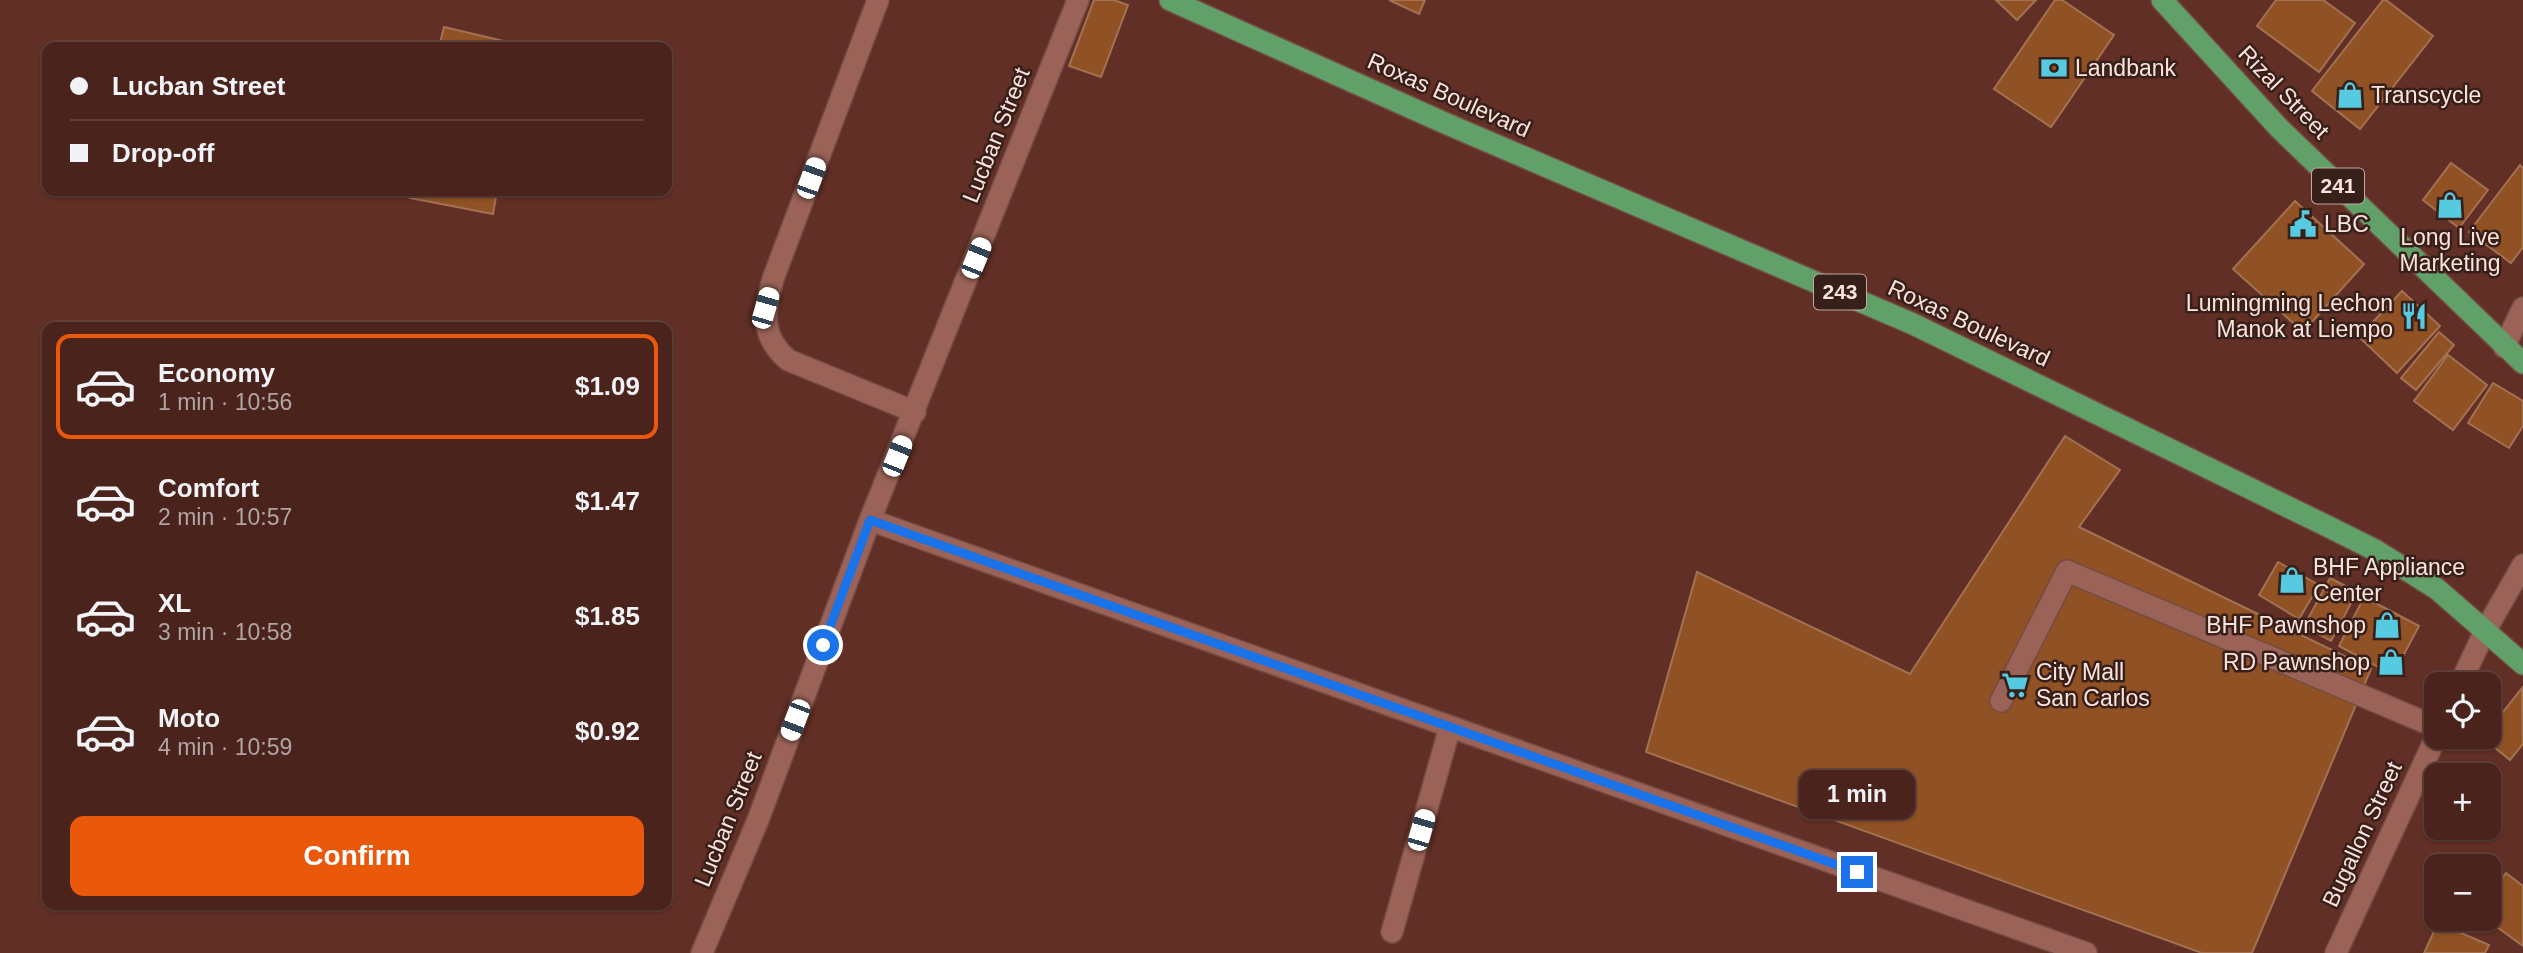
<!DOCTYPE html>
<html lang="en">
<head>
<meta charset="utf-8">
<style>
	:root { --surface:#49231c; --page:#532f29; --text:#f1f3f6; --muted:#b1a4a3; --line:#61403b; --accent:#ea580c }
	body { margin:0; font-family:Arial,sans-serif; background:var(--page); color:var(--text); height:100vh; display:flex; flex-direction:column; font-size:26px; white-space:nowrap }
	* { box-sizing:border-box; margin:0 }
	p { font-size:23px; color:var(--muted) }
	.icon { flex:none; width:38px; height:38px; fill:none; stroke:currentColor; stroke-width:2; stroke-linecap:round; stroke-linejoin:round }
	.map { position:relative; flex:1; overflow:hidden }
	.panel { position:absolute; left:42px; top:322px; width:630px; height:588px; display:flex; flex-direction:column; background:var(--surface); border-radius:14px; box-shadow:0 2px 5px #0004,0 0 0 2px var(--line) }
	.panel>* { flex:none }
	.hud { position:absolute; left:42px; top:42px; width:630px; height:154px; border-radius:14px; box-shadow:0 2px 5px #0004,0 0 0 2px var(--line); display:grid; align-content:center; height:154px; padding:0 28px; background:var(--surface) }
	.tools { position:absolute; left:2424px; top:672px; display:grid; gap:14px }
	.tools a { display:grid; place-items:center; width:77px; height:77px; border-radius:14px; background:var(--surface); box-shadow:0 2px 5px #0004,0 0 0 2px var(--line); font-size:35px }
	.end { position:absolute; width:32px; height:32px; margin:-16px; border:9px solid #1a73e8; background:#fff; box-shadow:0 0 0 4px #fff }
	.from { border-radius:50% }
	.bubble { position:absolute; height:49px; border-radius:14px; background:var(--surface); box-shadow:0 2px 5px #0004,0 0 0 2px var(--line); font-size:23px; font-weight:600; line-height:49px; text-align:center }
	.car { position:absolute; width:21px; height:42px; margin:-21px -10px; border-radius:9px; box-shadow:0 0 5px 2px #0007; background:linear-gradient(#fff 24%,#345 0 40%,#fff 0 76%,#345 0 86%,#fff 0) }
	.hud b { display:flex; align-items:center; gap:24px; height:66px; font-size:26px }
	.hud b+b { border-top:2px solid var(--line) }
	.hud i { width:18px; height:18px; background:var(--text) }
	ul { padding:12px 0 0; list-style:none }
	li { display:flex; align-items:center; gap:21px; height:105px; margin:0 14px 10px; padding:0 14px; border:4px solid transparent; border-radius:14px }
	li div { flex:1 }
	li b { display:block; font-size:26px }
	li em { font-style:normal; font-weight:600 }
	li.on { border-color:var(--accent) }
	li>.icon { width:63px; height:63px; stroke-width:1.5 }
	.button { display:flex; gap:14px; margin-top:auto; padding:14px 28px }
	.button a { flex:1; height:80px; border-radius:14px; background:var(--accent); color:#fff; font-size:28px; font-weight:600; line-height:80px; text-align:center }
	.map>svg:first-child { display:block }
</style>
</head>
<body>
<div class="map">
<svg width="2523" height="953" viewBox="0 0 2523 953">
	<rect width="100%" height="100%" fill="#612f25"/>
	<!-- building -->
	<path fill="#905124" stroke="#a37253" stroke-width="2" d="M1094,0H1114L1128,5L1101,77L1069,66Z
		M1389,0H1425L1419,14Z
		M1996,0H2036L2017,20Z
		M2055,0H2062L2114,35L2051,127L1994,89Z
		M2276,0H2323L2355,23L2319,72L2257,26Z
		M2383,0H2386L2433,36L2360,129L2312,91Z
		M444,27L521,45V47H439Z
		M2451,163L2488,190L2459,228L2423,200Z
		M2520,165L2523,168V247L2511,263L2469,232Z
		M411,191H497L493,214L410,198Z
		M2295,201L2364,264L2303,332L2233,269Z
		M2402,291L2440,326L2397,373L2359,337Z
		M2439,332L2454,345L2416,390L2401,378Z
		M2448,355L2487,385L2453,430L2414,401Z
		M2493,383L2523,401V426L2509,448L2468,423Z
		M2065,436L2120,470L2079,527L2371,669L2252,953H2202L1646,752L1697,572L1910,674Z
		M2278,562L2319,585L2299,619L2259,595Z
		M2330,578L2357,592L2331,641L2304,626Z
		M2364,597L2419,626L2393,675L2339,646Z
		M2522,688L2523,744L2510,760L2483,738L2488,737V731Z
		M2506,873L2523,886V946L2486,919H2488V898Z
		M2438,923L2489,945L2485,953H2424Z"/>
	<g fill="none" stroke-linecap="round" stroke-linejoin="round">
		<defs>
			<path id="minor" d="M878,0L773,279C764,311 760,336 788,360L915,412
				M2504,347L2523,308
				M870,520L2086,953
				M2460,684L2485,631L2523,565
				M2001,701L2067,571L2436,727
				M1392,932L1450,727
				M702,953L758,820L870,520L1078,0
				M2336,953L2436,737"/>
			<path id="major" d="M1170,0L1447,124L1913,324L2327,526L2375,550L2437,589L2523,664
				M2162,0L2279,128L2523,363"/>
		</defs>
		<!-- minor casing -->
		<use href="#minor" stroke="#744a42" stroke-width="24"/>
		<!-- major casing -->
		<use href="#major" stroke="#744a42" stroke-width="24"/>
		<!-- minor -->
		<use href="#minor" stroke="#9b6357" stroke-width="21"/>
		<!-- major -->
		<use href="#major" stroke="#61a169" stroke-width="21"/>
	</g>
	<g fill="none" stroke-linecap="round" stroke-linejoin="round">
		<!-- route -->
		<path stroke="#1a73e8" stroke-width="9" d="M823,645L870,520L1857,872"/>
	</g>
	<!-- icons -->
	<defs>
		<symbol id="bank-bare" viewBox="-9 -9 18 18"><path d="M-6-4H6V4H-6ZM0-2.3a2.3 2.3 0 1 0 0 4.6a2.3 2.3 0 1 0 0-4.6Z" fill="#56cae0" stroke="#371f1a" stroke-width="2.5" paint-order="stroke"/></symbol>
		<symbol id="shop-bare" viewBox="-9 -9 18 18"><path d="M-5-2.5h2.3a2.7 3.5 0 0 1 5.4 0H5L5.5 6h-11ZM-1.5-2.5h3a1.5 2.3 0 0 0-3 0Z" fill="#56cae0" stroke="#371f1a" stroke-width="2.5" paint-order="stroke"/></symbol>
		<symbol id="civic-bare" viewBox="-9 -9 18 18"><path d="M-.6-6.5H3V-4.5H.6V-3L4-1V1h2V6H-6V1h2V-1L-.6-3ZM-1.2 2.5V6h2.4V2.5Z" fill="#56cae0" stroke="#371f1a" stroke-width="2.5" paint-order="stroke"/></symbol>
		<symbol id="restaurant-bare" viewBox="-9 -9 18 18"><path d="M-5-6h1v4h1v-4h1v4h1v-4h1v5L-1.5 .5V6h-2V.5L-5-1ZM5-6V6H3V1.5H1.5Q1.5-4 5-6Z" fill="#56cae0" stroke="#371f1a" stroke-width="2.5" paint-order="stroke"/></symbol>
		<symbol id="supermarket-bare" viewBox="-9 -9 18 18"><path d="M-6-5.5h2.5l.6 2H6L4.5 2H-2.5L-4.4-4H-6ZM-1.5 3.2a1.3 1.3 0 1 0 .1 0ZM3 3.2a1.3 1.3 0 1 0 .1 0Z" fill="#56cae0" stroke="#371f1a" stroke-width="2.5" paint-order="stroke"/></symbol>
	</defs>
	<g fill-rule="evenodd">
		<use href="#bank-bare" x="2035" y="49" width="38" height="38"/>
		<use href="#shop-bare" x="2331" y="76" width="38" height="38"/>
		<use href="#shop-bare" x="2431" y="186" width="38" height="38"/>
		<use href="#civic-bare" x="2284" y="205" width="38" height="38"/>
		<use href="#restaurant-bare" x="2395" y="297" width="38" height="38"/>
		<use href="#shop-bare" x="2273" y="561" width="38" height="38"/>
		<use href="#shop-bare" x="2368" y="606" width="38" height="38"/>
		<use href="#shop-bare" x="2372" y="643" width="38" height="38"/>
		<use href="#supermarket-bare" x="1996" y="666" width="38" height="38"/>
	</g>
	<g text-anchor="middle" stroke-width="5" stroke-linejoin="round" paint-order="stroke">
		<!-- shield labels -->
		<g fill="#371f1a" stroke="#c1a8a2" stroke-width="2">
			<rect x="2312" y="168.5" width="52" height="35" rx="5"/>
			<rect x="1814" y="274.5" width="52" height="35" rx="5"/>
		</g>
		<g font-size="21" font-weight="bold" fill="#fce2dc">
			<text x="2338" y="193">241</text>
			<text x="1840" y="299">243</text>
		</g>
		<!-- poi labels -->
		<g font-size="23" fill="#fce2dc" stroke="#371f1a" text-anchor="start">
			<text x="2075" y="76">Landbank</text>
			<text x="2371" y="103">Transcycle</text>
			<text x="2324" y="232">LBC</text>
			<text x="2450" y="245" text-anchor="middle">Long Live<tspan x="2450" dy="26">Marketing</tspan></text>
			<text x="2393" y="311" text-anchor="end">Lumingming Lechon<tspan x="2393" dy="26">Manok at Liempo</tspan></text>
			<text x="2313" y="575">BHF Appliance<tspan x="2313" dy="26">Center</tspan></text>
			<text x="2366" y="633" text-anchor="end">BHF Pawnshop</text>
			<text x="2370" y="670" text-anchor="end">RD Pawnshop</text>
			<text x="2036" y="680">City Mall<tspan x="2036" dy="26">San Carlos</tspan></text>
		</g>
		<!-- street labels -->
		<g font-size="23" fill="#fce2dc" stroke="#371f1a">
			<text transform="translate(2284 92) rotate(46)" y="8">Rizal Street</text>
			<text transform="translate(1449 95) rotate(24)" y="8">Roxas Boulevard</text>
			<text transform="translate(996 135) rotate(-68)" y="8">Lucban Street</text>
			<text transform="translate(1969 323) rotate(25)" y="8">Roxas Boulevard</text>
			<text transform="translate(728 819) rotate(-68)" y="8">Lucban Street</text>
			<text transform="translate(2362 834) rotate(-65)" y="8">Bugallon Street</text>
		</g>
	</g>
</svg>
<div class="tools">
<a><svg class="icon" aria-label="locate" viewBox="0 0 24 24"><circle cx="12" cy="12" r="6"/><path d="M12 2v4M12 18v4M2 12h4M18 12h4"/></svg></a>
<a>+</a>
<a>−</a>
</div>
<i class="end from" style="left:823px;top:645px"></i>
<i class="end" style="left:1857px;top:872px"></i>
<div class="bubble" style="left:1799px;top:770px;width:116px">1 min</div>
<i class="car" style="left:811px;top:178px;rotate:20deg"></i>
<i class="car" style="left:976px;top:258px;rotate:22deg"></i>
<i class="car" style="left:765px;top:308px;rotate:16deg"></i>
<i class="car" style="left:897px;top:456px;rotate:22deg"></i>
<i class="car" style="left:795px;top:720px;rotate:201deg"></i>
<i class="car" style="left:1421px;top:830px;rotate:16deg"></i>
<div class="hud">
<b><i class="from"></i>Lucban Street</b>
<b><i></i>Drop-off</b>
</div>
<section class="panel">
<ul>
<li class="on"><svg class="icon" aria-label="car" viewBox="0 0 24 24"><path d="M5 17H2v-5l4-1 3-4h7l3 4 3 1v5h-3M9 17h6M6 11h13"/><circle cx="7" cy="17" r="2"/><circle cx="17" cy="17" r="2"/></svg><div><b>Economy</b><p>1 min · 10:56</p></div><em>$1.09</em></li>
<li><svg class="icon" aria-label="car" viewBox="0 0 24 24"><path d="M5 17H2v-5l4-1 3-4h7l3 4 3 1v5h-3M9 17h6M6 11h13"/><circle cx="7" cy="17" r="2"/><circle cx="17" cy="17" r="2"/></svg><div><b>Comfort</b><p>2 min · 10:57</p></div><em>$1.47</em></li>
<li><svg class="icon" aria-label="car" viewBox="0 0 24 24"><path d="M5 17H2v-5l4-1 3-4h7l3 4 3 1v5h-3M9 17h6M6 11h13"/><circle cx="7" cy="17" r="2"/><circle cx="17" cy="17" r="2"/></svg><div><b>XL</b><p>3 min · 10:58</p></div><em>$1.85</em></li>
<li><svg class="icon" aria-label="car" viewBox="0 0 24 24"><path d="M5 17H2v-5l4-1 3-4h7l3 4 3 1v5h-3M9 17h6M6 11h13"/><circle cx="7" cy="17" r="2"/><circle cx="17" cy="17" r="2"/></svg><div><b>Moto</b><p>4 min · 10:59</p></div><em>$0.92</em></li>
</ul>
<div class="button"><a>Confirm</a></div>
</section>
</div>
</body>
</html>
